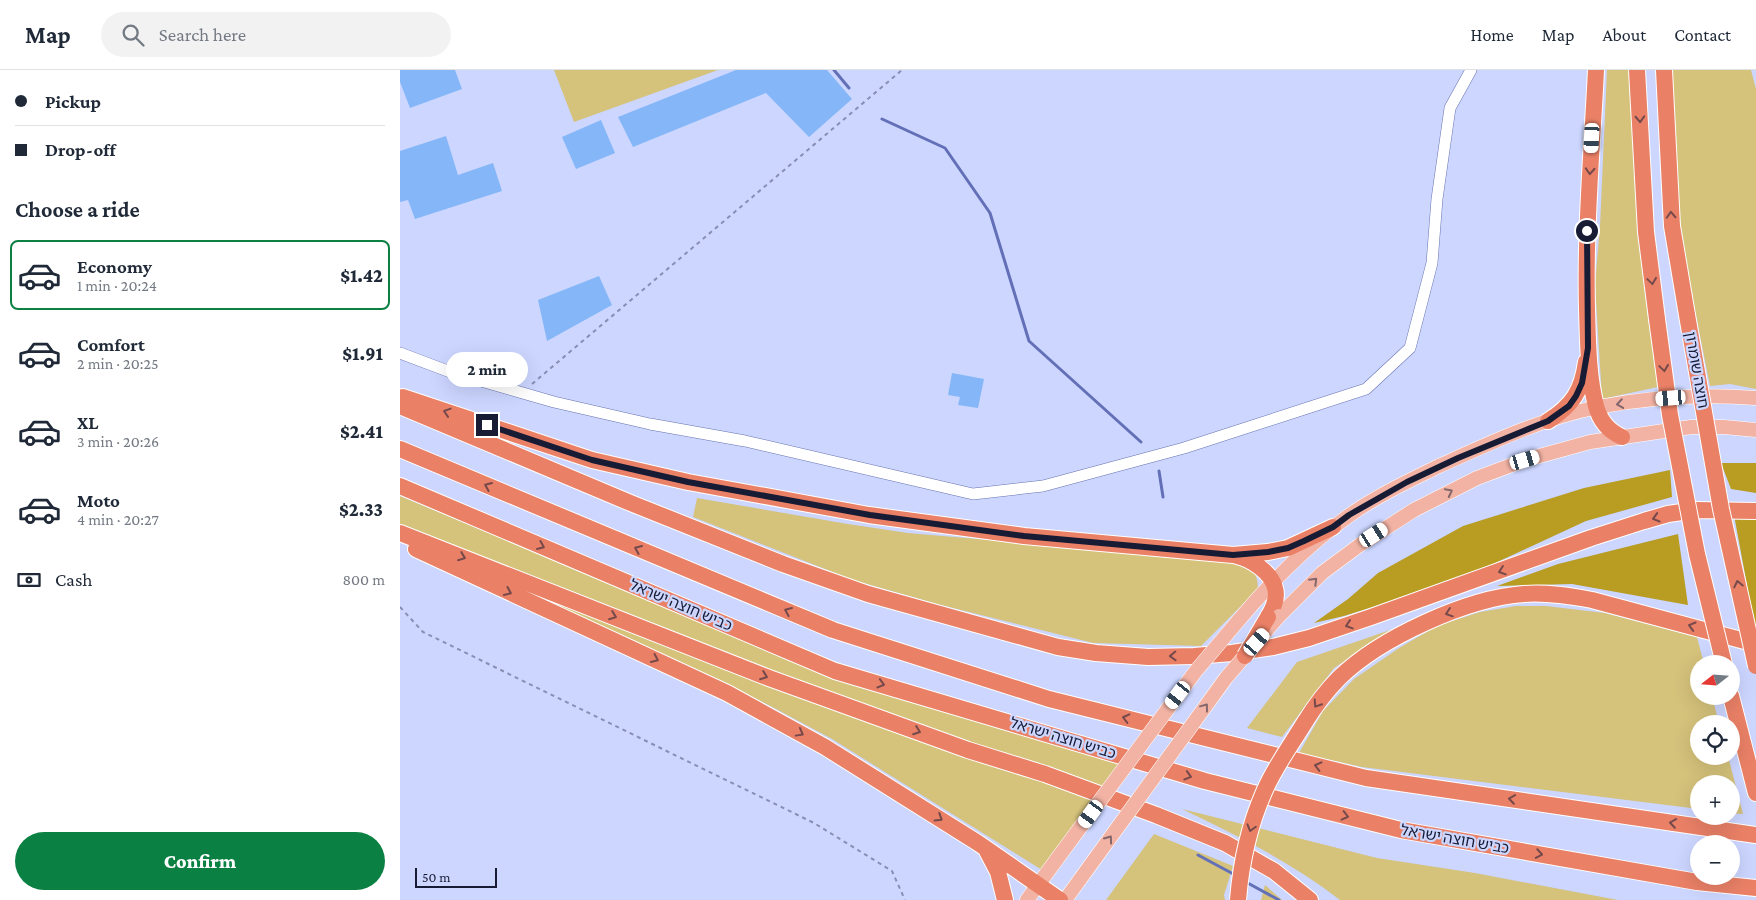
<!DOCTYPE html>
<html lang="en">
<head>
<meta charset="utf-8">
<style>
	:root { --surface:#fff; --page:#f2f2f3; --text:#1f2937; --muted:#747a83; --line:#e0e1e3; --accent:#0b8043 }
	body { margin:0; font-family:"Crimson Pro","Noto Sans Hebrew",serif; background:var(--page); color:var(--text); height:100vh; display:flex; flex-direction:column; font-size:19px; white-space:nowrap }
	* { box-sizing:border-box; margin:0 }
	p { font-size:16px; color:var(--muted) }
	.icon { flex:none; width:28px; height:28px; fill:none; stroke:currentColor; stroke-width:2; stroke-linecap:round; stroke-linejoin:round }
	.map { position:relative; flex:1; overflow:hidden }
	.side { display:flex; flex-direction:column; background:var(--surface); width:400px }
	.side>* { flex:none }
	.top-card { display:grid; align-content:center; height:110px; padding:0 15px; background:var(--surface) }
	.needle { width:32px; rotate:253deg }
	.buttons { position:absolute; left:1290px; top:585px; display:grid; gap:10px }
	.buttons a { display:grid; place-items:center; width:50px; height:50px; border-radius:50%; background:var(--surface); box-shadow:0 5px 20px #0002; font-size:25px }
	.scale { position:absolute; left:15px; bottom:12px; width:82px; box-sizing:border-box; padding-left:5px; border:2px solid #171b34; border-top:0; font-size:14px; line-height:18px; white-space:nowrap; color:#171b34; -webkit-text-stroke:4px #ccd6ff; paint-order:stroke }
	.end { position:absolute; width:22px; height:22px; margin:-11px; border:6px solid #171b34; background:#fff; box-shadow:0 0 0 2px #fff }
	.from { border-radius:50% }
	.bubble { position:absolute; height:35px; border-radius:18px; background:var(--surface); box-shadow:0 5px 20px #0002; font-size:16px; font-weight:800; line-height:35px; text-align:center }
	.car { position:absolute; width:15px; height:30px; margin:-15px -8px; border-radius:6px; box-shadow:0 0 4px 1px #0007; background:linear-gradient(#fff 24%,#345 0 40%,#fff 0 76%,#345 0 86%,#fff 0) }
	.top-card b { display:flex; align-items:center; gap:18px; height:48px; font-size:19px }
	.top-card b+b { border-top:1px solid var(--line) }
	.top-card i { width:12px; height:12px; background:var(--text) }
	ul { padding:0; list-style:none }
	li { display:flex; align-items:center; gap:15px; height:70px; margin:0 10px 8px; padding:0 5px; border:2px solid transparent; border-radius:8px }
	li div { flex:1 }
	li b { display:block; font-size:19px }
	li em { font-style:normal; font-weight:800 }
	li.on { border-color:var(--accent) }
	li>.icon { width:45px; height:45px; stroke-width:1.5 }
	h2 { padding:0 15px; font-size:22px; line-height:60px }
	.pay { display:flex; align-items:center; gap:12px; height:55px; padding:0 15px; font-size:19px }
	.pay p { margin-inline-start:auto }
	.button { display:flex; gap:10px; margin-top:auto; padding:10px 15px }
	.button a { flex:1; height:58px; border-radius:30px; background:var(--accent); color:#fff; font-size:20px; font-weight:800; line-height:58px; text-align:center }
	header { display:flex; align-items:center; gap:30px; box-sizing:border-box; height:70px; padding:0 25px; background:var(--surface); border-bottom:1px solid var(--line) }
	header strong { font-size:24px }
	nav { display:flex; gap:28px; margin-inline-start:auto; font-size:18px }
	.search { width:350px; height:45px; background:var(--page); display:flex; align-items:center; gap:12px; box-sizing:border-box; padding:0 18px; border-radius:28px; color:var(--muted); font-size:19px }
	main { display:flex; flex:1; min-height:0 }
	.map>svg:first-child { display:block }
</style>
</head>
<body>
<header>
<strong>Map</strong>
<div class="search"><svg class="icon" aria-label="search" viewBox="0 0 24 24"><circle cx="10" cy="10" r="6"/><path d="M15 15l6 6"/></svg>Search here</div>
<nav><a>Home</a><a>Map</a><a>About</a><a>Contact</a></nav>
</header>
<main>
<section class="side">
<div class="top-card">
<b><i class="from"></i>Pickup</b>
<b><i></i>Drop-off</b>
</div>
<h2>Choose a ride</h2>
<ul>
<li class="on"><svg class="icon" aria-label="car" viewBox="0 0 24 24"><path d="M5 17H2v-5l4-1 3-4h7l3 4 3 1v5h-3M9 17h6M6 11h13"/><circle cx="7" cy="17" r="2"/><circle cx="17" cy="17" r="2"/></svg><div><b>Economy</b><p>1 min · 20:24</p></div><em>$1.42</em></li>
<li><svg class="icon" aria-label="car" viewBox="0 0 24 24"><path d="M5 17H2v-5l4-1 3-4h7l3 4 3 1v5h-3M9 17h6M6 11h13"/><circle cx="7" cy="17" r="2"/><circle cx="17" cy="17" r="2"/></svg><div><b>Comfort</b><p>2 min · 20:25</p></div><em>$1.91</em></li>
<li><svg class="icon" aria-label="car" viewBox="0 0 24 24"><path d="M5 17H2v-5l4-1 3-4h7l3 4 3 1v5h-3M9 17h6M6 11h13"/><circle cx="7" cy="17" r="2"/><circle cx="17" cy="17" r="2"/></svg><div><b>XL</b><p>3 min · 20:26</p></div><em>$2.41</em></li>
<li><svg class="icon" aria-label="car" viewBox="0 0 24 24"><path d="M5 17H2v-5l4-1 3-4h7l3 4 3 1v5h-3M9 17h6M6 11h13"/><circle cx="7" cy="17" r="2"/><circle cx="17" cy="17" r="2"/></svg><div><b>Moto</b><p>4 min · 20:27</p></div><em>$2.33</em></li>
</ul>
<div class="pay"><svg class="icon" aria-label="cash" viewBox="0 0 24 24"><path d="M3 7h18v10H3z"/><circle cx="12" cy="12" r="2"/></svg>Cash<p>800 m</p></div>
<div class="button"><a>Confirm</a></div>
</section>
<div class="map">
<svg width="1356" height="830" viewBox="0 0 1356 830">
	<rect width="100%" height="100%" fill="#ccd6ff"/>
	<!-- green -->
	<path fill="#d5c27b" d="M154,0H318L174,52Z
		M1207,0H1229L1237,147L1258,317L1202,329L1195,214L1200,156Z
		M1272,0H1351L1356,19V319L1330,314L1310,316L1279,160Z
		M0,426L213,514L536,637L720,694L642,800L432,669L376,639L323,612L0,463Z
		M297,428L448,454L508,463L833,491C849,498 858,499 858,519L801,576L693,573L537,534L453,510L293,447Z
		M1116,536H1146L1205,543L1297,567L1304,594H1299V626H1312L1319,654H1299V686H1328L1343,744L1331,743V714H1299V739L962,697L899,683L923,641L954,609L999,578L1037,556L1080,542Z
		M999,557L934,598L882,667L847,658L897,592Z
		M782,739L977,788L1075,803L1218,830H940C892,793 837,765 782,739Z
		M754,764L833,796L824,825L825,830H706Z
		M865,815L882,830H861Z"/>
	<!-- forest -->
	<path fill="#b99d23" d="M1321,393H1356V423L1331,419Z
		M1270,400L1272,427L1186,451L1093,494L1037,517L944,546L914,553L948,529L978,503L1063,456L1184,418Z
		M1334,445L1356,448V564Z
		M1278,464L1288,535L1172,514L1097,516L1158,494Z"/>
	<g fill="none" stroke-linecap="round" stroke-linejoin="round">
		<!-- stream -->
		<path stroke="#6370b7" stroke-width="3" d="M434,0L449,18
			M482,49L545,78L590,143L629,271L741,372
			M759,401L763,427
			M798,785L837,806
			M844,811L879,830"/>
	</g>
	<!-- building -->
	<path fill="#85b7f8" d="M0,0H55L62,19L10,38L0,12Z
		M336,0H427L452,29L409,67L366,23L233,77L218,47Z
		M201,50L215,83L176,99L162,67Z
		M46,66L58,105L93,93L102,121L15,149L8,130L0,132V81Z
		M199,206L212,235L147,271L138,230Z
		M552,303L584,309L578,338L558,335L560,327L548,325Z"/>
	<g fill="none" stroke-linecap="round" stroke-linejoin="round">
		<defs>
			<path id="minor" d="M0,283L53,303L154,332L250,354L345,371L573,424L643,416L784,378L966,319L1010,278L1032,193L1037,129L1050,38L1071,0"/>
			<path id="major" d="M879,546L922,503L961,474L1014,440L1077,408L1125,390L1190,372L1291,357H1324L1356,360
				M838,551C871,512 905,477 947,447C974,427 1009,411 1039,396C1090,373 1143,348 1198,337C1250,327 1304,324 1356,328
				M627,830L657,789
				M665,830L681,808"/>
			<path id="highway" d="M1196,0C1192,80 1185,159 1187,239C1188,271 1188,305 1196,336C1200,351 1208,361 1222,367
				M1237,0L1246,162L1257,249
				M1264,0L1272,156L1287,245
				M3,327L192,390L288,412L469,445L624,466L833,485L868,482L888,478L933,457
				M0,336L233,434L383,494L468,524L658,577L696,583L748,587L794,586L832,583L873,577L909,568L971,547L1191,468L1244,451L1268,444L1296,440L1356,441
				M1148,351C1172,336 1182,321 1186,292
				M0,379L433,560L649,629L966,708L1356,765
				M0,416L435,601L805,711L1001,760L1297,812L1356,818
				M0,463L369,608L568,680L645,704L756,745L825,773L874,801L910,830
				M16,479L327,623L425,677L578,773L660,830
				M837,486C851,489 872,503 875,518C878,528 873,539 868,547
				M1331,626L1356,723
				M905,652C915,636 926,621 939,608C980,568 1067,528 1124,524C1146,522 1170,526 1192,530L1356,574
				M587,781L598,802L605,830"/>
		</defs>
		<!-- minor casing -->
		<use href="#minor" stroke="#6773b1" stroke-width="12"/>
		<!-- major casing -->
		<use href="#major" stroke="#fff" stroke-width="15"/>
		<!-- highway casing -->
		<use href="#highway" stroke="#fff" stroke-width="18"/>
		<!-- path -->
		<path stroke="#878fb2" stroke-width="2" stroke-dasharray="4 4" stroke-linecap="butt" d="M132,314L502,0
			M0,537L23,562L414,753L492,801L505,830"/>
		<!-- minor -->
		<use href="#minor" stroke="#fff" stroke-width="11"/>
		<!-- major -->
		<use href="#major" stroke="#f2b3a4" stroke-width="14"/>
		<!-- highway -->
		<use href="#highway" stroke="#ea8167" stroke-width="16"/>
		<defs>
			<path id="major-bridge" d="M657,789L795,602L838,551
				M681,808L826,608L879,546"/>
			<path id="highway-bridge" d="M1287,245L1321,439L1356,596
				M1257,249L1270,345L1297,484L1324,594
				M845,586L868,547
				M838,830C841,793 849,756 864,722C874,698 891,675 905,652"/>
		</defs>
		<!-- major-bridge casing -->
		<use href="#major-bridge" stroke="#fff" stroke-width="15" stroke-linecap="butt"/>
		<!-- highway-bridge casing -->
		<use href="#highway-bridge" stroke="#fff" stroke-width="18" stroke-linecap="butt"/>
		<!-- major-bridge -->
		<use href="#major-bridge" stroke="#f2b3a4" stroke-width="14"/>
		<!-- highway-bridge -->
		<use href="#highway-bridge" stroke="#ea8167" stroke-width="16"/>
	</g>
	<!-- one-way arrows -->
	<defs><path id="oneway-chevron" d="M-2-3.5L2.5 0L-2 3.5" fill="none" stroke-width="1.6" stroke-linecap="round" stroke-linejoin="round" transform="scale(1.25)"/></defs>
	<g stroke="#76494b">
		<use href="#oneway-chevron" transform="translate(1240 49) rotate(87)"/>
		<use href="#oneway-chevron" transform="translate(1190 101) rotate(93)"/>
		<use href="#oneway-chevron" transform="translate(1271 145) rotate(-93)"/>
		<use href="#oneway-chevron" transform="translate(1252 211) rotate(82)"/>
		<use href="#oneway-chevron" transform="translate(1264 298) rotate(82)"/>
		<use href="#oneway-chevron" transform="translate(47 342) rotate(-162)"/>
		<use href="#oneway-chevron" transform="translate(88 416) rotate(-157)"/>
		<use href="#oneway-chevron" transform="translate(1256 448) rotate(164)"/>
		<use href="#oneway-chevron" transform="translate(141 476) rotate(23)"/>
		<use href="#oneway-chevron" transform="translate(238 479) rotate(-157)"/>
		<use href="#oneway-chevron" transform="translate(62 487) rotate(21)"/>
		<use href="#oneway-chevron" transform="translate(1102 501) rotate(161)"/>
		<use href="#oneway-chevron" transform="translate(1338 514) rotate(-102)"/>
		<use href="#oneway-chevron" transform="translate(108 522) rotate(24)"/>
		<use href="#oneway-chevron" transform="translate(388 541) rotate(-157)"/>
		<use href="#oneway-chevron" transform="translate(1049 543) rotate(161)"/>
		<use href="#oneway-chevron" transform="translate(213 546) rotate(21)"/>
		<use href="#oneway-chevron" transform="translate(949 555) rotate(162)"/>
		<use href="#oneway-chevron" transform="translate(1292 556) rotate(-164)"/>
		<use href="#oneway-chevron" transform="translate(773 586) rotate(178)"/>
		<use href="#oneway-chevron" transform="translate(255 589) rotate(25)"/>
		<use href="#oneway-chevron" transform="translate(364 606) rotate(21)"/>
		<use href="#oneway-chevron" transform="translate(481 614) rotate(17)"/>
		<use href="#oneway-chevron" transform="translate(917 634) rotate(123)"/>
		<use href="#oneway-chevron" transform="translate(726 648) rotate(-166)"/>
		<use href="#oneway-chevron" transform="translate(517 661) rotate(20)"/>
		<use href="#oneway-chevron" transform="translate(400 663) rotate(29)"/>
		<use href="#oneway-chevron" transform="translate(918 696) rotate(-166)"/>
		<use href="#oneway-chevron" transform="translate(788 706) rotate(17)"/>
		<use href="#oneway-chevron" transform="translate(1112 729) rotate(-172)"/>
		<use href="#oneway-chevron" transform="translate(945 746) rotate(14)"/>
		<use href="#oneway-chevron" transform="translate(539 748) rotate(32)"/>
		<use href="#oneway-chevron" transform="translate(1273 753) rotate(-172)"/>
		<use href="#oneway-chevron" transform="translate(851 758) rotate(106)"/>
		<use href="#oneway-chevron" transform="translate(1139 784) rotate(10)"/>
	</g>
	<g stroke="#84676c">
		<use href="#oneway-chevron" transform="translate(1220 334) rotate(171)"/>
		<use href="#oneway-chevron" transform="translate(1049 422) rotate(-27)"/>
		<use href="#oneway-chevron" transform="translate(914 511) rotate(-45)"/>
		<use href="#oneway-chevron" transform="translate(805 637) rotate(-53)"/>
		<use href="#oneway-chevron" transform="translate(709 769) rotate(-54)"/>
	</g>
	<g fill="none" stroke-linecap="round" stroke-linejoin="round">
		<!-- route -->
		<path stroke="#171b34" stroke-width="6" d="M87,355L192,390L288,412L470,445L624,466L833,485L868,482L888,478L904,471L933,457L949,445L1007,412L1058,388L1148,351L1169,336L1176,326L1182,313L1188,278L1187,161"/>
	</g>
	<g text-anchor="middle" stroke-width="4.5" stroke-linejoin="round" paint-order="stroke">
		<!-- street labels -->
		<g font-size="15" fill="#171b34" stroke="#ccd6ff">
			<text transform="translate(1297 300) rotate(80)" y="5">חוצה שומרון</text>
			<text transform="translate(281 535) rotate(23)" y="5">כביש חוצה ישראל</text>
			<text transform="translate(663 668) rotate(17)" y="5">כביש חוצה ישראל</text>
			<text transform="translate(1055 769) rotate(10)" y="5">כביש חוצה ישראל</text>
		</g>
	</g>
</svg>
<div class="buttons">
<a><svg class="needle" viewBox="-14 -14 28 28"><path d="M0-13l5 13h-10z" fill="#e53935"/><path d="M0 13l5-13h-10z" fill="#747a83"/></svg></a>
<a><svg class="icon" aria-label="locate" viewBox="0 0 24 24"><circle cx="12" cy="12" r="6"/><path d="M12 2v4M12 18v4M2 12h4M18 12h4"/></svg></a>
<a>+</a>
<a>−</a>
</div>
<div class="scale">50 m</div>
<i class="end from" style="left:1187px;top:161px"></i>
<i class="end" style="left:87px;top:355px"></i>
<div class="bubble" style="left:46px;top:282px;width:82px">2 min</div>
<i class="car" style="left:1192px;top:68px;rotate:183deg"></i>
<i class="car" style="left:1271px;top:328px;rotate:266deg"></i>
<i class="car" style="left:1125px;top:390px;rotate:74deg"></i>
<i class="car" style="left:974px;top:465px;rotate:57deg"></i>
<i class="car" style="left:857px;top:572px;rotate:41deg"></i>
<i class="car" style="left:778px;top:625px;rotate:217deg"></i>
<i class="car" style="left:691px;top:744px;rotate:216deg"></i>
</div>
</main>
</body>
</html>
